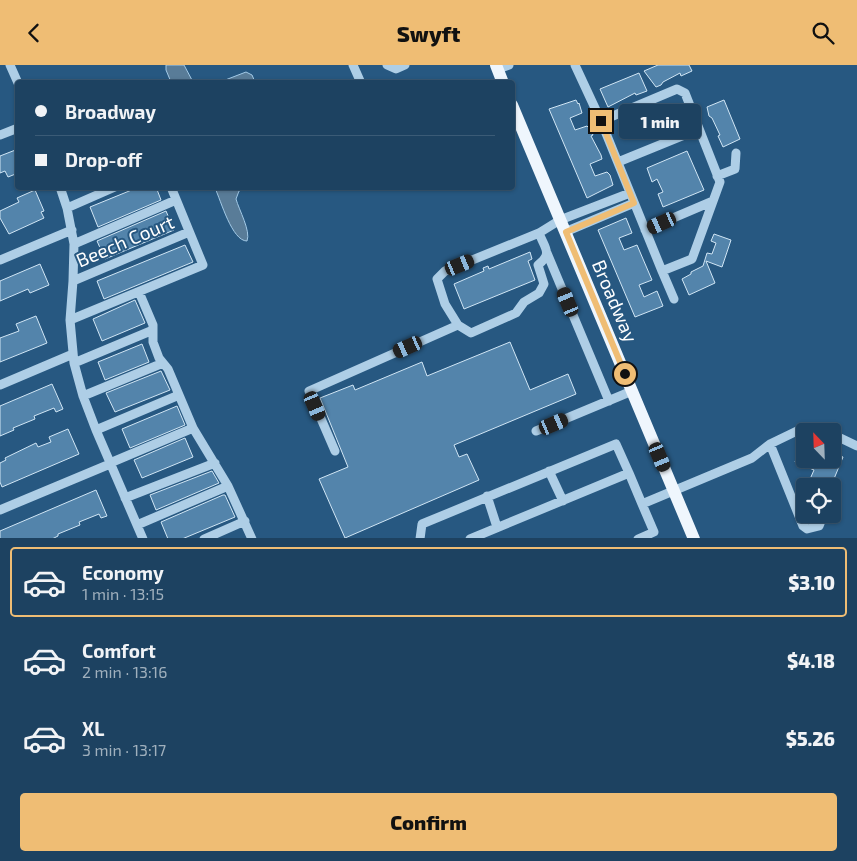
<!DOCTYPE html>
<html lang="en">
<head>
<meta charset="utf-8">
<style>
	:root { --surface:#1d4261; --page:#2a4d6a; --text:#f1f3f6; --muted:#a0b0bd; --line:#3b5b76; --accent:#efbd74 }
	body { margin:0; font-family:"Exo 2",sans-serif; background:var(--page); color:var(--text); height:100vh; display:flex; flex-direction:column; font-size:19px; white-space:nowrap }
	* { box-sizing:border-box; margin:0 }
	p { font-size:16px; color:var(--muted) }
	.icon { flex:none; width:28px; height:28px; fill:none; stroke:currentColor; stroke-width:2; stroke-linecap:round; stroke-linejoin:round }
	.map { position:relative; height:473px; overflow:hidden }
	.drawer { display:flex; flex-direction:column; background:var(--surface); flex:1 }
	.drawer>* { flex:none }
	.hud { position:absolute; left:15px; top:15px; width:500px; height:110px; border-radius:5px; box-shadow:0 1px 4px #0004,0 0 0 1px var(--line); display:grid; align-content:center; height:110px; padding:0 20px; background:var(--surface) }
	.needle { width:32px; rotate:337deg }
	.buttons { position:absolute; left:796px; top:358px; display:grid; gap:10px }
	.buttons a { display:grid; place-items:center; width:45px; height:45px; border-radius:5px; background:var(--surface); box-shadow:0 1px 4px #0004,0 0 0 1px var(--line); font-size:25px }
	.end { position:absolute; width:22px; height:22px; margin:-11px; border:6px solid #efbd74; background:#111; box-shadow:0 0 0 2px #111 }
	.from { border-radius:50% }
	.bubble { position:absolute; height:35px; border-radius:5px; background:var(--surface); box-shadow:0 1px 4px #0004,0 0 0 1px var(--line); font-size:16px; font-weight:800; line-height:35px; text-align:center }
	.car { position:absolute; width:15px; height:30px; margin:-15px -8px; border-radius:6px; box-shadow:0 0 4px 1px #0007; background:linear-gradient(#222 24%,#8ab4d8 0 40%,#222 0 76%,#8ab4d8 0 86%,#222 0) }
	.hud b { display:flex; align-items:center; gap:18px; height:48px; font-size:19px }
	.hud b+b { border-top:1px solid var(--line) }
	.hud i { width:12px; height:12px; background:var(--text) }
	ul { padding:9px 0 0; list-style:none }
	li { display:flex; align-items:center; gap:15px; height:70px; margin:0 10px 8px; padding:0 10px; border:2px solid transparent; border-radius:5px }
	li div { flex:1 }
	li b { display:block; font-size:19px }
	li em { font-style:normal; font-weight:800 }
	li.current { border-color:var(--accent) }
	li>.icon { width:45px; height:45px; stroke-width:1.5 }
	.primary-button { display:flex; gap:10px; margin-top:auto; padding:10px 20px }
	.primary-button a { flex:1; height:58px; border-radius:5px; background:var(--accent); color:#111; font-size:20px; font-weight:800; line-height:58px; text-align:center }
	header { display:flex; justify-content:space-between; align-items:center; height:65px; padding:0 20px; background:var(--accent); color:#111; font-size:22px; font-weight:800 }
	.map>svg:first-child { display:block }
</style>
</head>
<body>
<header><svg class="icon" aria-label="back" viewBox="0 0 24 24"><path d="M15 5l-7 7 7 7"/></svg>Swyft<svg class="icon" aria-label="search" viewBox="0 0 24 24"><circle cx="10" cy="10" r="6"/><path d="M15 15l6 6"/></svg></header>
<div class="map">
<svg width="857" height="474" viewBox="0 0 857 474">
	<rect width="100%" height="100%" fill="#275881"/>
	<!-- water -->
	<path fill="#597c98" stroke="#a3cae7" d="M166,0H184L193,17H171L166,5Z
		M246,7L252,10L255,17H220Z
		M215,123H247L239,126L236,134C239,145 251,166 247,176C232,176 221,136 215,123Z"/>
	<!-- building -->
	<path fill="#5384ab" stroke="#d1e6f5" d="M658,0H689L692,6L681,11L680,8L663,17L661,20L656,22L644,6Z
		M639,8L647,26L636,30L635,28L608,42L600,24Z
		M576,35L578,39L579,38L582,48L570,53L575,65L587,61L590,64L593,70L591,71L601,90L602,94L590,99L595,111L607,107L610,110L613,120L587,133L549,44Z
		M724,35L740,74L723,82L718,71L720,70L712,53L709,51L707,42Z
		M18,84V108L8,112L5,106L0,108V91Z
		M687,86L704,125L663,142L658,129L663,127L657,114L652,117L647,103Z
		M139,122H156L161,135L98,162L90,142Z
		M35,125L44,146L41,147L44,153L9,169L0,153V146L19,137L17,133Z
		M166,146L174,165L105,194L97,176Z
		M626,153L632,168L619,173L624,185L637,180L652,215L639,220L644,232L657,226L663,241L635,252L598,165Z
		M714,169L731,175L722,202L706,196L715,218L689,230L682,214L691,209V207L703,201L707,188L712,189L716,178L711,176Z
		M185,180L193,197L104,234L97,216Z
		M530,187L532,194L528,196L535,215L464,244L454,219L484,206L483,203L488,201L489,204Z
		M40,199L49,220L30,228L28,224L0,236V216Z
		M135,235L145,258L102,276L93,254Z
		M36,251L47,278L0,297V273L19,266L16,259Z
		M510,277L530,325L568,309L576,329L454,380L459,392L467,389L479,415L345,473L319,414L348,402L320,333L353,320L355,325L422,297L427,311Z
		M142,279L149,297L105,315L98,297Z
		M161,306L170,325L115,347L106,328Z
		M52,319L63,344L56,347L54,343L34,351L35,354L13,363L14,365L0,371V341Z
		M177,341L185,360L130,383L122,364Z
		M68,364L79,389L2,422L0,417V398L6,395L5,393L36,378L38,382L51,377L49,372Z
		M185,373L193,392L142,413L134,395Z
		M805,373V394H832V388L843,392L831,421H807L814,405L795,397Z
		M212,406L219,418L156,445L150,430Z
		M96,425L107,451L101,453L99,449L79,457L80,460L58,469V471L52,474H0V466Z
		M223,430H225L235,452L182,474H168L161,457Z"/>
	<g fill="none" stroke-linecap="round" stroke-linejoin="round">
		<!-- minor -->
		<path stroke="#aecee6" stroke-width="9" d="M10,0L18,18
			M353,0L361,18
			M387,0L396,4L405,0
			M575,0L601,56
			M498,4L509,0
			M677,24L685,28L720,117L692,194L662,206L601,56Z
			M0,70L18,63
			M618,97L699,64
			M717,111L735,104L736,88
			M60,122L67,143L74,179L73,216L70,255L74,298L83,331L96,365L143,474
			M67,143L115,122
			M645,165L713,136
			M565,167L634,138
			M539,168C545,184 553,188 538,200L544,219L539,228L524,237L516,248L471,268L458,260L445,239L437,214L445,206L539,168L560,155L630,128
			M74,179L176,135
			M547,188L609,336
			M0,195L72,165
			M662,206L674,234
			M73,216L189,167
			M139,227L153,260V277L159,293L168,304L193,363L228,421L252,474
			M70,255L203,200L171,122
			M74,298L153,265
			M0,320L73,289
			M83,331L163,298
			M96,365L179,330
			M536,366L632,326
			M832,369L857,381
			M770,379L803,461L807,464L819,461L821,456L820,449
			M335,386L309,326L458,260
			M110,398L193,363
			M549,406L563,436
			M487,431L497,462
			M125,433L215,398
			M0,445L110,399
			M137,460L228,421
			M204,474L245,456
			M420,474L422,459L616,379L629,408
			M470,474L629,408L642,439L752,393L770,379L799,365L814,364L821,366
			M638,474L654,467L642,439"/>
		<!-- major -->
		<path stroke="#eff6fd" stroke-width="12" d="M496,0L503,18
			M512,40L694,474"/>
	</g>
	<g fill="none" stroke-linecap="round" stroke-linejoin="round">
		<!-- route -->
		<path stroke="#efbd74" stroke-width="6" d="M601,56L634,138L566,167L625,309"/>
	</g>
	<g text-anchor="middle" stroke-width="4" stroke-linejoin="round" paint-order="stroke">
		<!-- street labels -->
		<g font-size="19" fill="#fff" stroke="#275881">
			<text transform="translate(125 176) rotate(-23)" y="7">Beech Court</text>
			<text transform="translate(615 236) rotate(67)" y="7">Broadway</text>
		</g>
	</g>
</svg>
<div class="buttons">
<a><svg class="needle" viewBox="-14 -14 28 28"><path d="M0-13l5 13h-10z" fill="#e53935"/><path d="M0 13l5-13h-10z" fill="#a0b0bd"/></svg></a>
<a><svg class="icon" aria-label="locate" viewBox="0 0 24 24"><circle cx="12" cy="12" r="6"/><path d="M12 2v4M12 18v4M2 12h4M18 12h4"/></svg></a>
</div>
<i class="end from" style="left:625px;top:309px"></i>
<i class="end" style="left:601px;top:56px"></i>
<div class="bubble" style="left:619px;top:39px;width:82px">1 min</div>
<i class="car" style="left:662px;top:158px;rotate:246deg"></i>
<i class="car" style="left:460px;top:200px;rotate:68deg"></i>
<i class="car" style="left:568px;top:237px;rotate:337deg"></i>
<i class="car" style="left:408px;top:282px;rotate:246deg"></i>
<i class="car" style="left:315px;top:341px;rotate:157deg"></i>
<i class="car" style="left:554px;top:359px;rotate:67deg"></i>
<i class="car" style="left:660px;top:392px;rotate:157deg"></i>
<div class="hud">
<b><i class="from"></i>Broadway</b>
<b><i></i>Drop-off</b>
</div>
</div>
<section class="drawer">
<ul>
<li class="current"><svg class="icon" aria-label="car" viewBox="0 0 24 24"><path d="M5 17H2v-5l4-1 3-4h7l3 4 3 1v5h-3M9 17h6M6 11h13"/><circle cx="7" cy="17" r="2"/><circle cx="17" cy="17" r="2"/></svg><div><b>Economy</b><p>1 min · 13:15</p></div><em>$3.10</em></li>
<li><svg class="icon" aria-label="car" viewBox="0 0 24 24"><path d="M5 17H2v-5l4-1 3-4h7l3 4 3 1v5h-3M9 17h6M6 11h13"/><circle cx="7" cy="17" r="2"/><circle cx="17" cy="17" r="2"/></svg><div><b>Comfort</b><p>2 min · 13:16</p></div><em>$4.18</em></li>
<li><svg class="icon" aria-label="car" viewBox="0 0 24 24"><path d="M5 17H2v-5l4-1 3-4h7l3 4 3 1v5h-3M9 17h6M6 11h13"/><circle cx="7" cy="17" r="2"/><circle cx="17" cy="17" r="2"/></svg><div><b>XL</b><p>3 min · 13:17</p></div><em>$5.26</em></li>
</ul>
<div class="primary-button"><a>Confirm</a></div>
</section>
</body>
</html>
